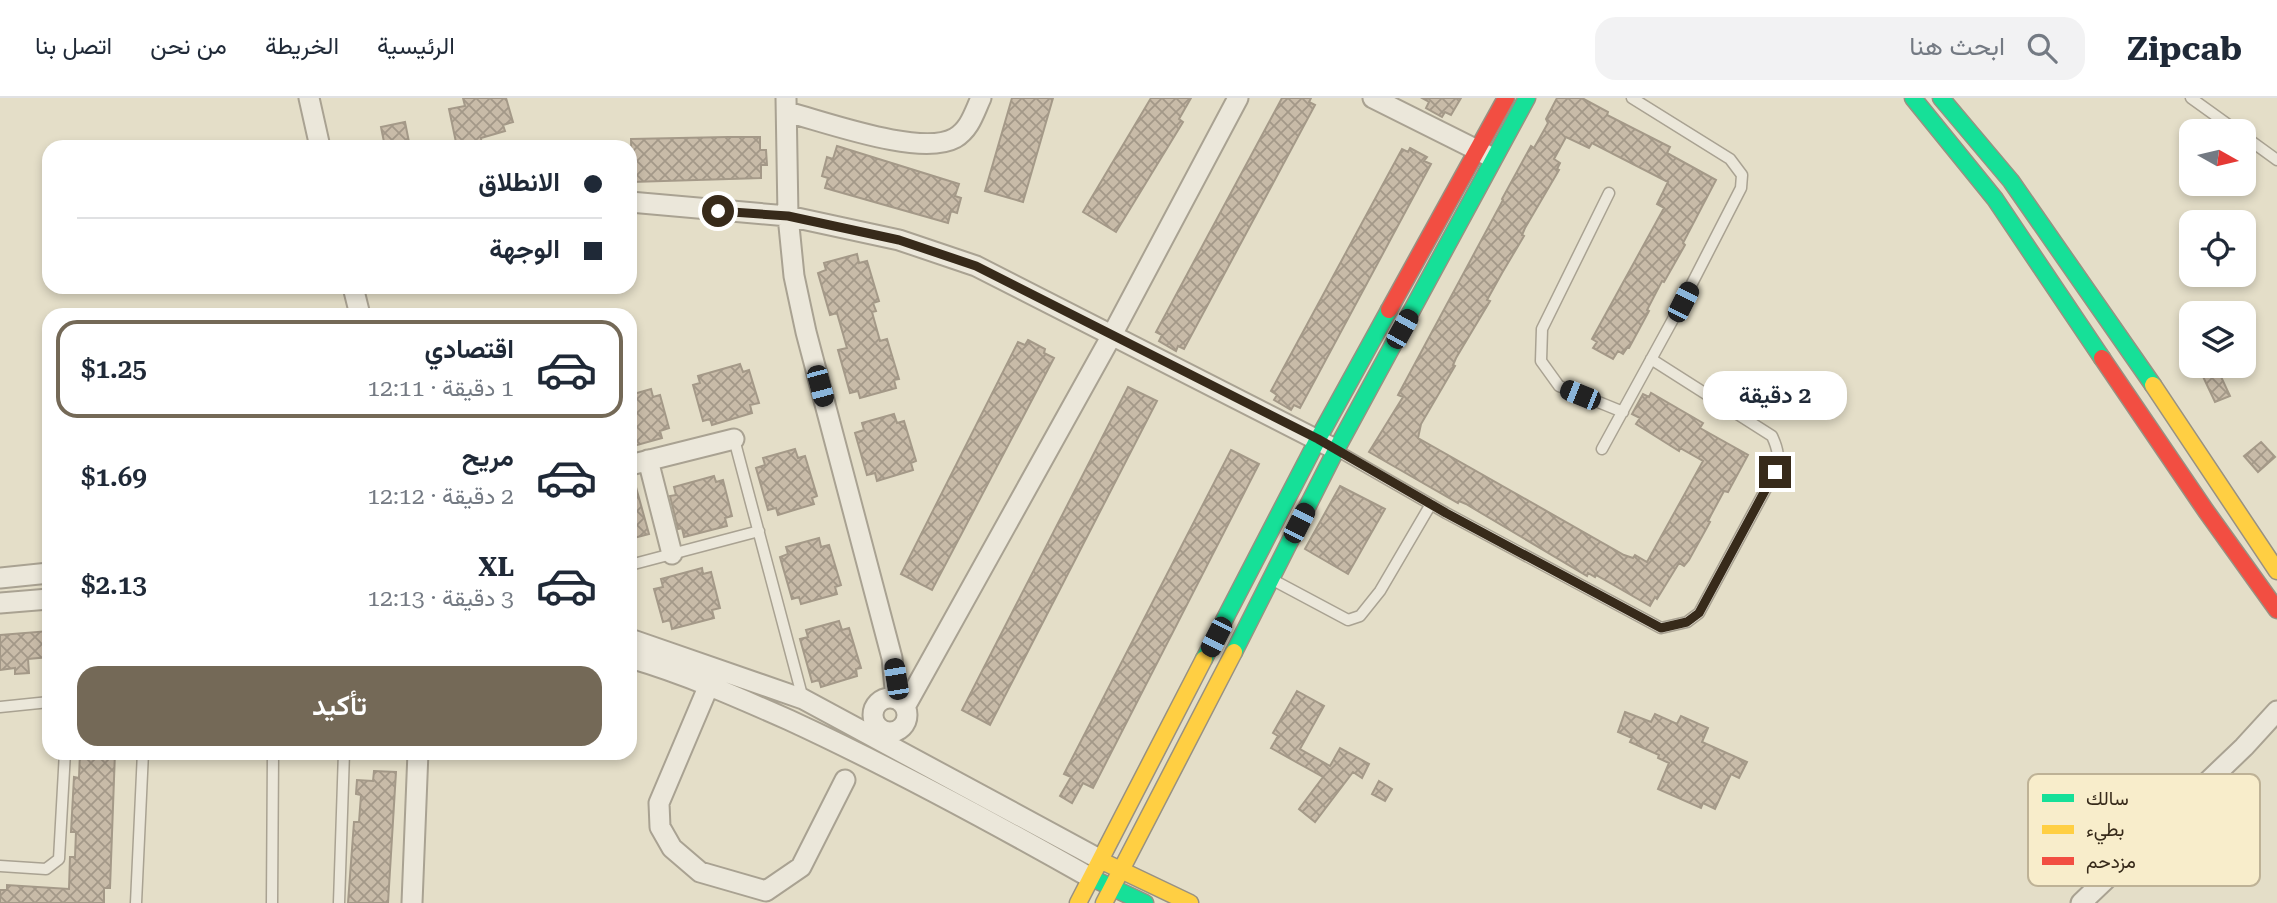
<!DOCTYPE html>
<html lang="ar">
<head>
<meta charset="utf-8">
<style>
	:root { --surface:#fff; --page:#f2f2f3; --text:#1f2937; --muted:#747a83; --line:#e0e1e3; --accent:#746957 }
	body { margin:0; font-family:"Roboto Serif",Vazirmatn,serif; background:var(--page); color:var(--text); direction:rtl; height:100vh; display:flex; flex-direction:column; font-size:26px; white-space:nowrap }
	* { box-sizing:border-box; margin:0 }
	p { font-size:23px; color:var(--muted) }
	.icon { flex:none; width:38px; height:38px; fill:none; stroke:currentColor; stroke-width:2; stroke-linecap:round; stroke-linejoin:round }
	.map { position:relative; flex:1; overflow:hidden; direction:ltr }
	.drawer { position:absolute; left:42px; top:210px; width:595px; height:452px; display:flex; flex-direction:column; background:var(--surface); border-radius:21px; box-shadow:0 4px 10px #0003; direction:rtl }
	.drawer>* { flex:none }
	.guide { position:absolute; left:42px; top:42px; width:595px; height:154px; border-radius:21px; box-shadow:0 4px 10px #0003; direction:rtl; display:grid; align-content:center; height:154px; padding:0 35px; background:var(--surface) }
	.needle { width:46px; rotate:98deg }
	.fabs { position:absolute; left:2179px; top:21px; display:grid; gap:14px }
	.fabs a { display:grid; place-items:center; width:77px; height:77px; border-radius:14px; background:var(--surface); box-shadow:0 4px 10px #0003; font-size:35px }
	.end { position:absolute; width:32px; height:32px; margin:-16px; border:9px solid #372a1a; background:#fff; box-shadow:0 0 0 4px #fff }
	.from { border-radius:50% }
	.bubble { position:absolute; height:49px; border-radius:21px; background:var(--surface); box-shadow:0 4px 10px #0003; font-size:23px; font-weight:600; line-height:49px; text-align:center; direction:rtl }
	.car { position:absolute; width:21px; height:42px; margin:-21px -10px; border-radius:9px; box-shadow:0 0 5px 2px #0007; background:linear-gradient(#222 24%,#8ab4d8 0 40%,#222 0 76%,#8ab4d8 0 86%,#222 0) }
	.guide b { display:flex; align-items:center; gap:24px; height:66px; font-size:26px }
	.guide b+b { border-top:2px solid var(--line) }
	.guide i { width:18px; height:18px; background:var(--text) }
	ul { padding:12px 0 0; list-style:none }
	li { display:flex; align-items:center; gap:21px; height:98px; margin:0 14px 10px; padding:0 21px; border:4px solid transparent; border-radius:21px }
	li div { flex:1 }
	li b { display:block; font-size:26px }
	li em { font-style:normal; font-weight:600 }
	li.on { border-color:var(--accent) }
	li>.icon { width:63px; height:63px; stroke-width:1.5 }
	.button { display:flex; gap:14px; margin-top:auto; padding:14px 35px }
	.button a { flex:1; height:80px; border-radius:21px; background:var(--accent); color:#fff; font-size:28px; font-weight:600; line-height:80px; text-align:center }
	header { display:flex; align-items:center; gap:42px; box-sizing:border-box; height:98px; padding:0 35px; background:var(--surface); border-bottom:2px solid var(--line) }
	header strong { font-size:33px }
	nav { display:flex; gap:38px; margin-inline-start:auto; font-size:24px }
	.search { width:490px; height:63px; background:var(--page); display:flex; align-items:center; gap:18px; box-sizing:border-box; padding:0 24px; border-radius:21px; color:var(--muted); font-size:26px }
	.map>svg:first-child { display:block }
</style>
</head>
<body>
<header>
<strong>Zipcab</strong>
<div class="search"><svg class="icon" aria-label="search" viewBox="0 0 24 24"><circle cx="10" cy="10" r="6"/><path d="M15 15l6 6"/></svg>ابحث هنا</div>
<nav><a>الرئيسية</a><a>الخريطة</a><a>من نحن</a><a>اتصل بنا</a></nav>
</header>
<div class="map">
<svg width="2277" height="805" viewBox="0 0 2277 805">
	<defs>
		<pattern id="building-cross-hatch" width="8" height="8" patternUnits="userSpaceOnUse" patternTransform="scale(1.75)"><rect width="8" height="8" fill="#c8bba8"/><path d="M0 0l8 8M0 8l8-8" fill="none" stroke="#a39888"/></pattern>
	</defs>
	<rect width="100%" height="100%" fill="#e4dec8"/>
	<!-- building -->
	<path fill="url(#building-cross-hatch)" stroke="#a49988" stroke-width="2" d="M463,0H506L513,24L503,27L505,33L481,40L482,49H457L449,11L465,8Z
		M1012,0H1053L1023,104L985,93Z
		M1151,0H1191L1179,21L1183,24L1116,134L1083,114Z
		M1282,0H1311L1309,4L1315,7L1184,251L1178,248L1176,253L1159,243L1162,237L1156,234Z
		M1422,0H1461L1451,17L1445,14L1442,19L1426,10L1429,4Z
		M1557,0H1582L1608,14L1607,17L1670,49L1667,55L1716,82L1683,145L1685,147L1664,184L1662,183L1647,212L1649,213L1629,250H1627L1623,256L1618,253L1613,261L1593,250L1597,244L1592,241L1664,110L1657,106L1668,84L1592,45L1589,50L1566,39L1554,61L1560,65L1557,71L1559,72L1525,130L1522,137L1524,138L1502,175L1487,202L1490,203L1456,260L1453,267L1455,268L1421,326L1418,340L1624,457L1633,460L1635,457L1647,464L1703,363L1680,350L1679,353L1636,326L1640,320L1632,316L1643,296L1649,299L1651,295L1703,325L1700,330L1748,357L1728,394L1724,393L1711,417L1708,423L1710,424L1689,462L1684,468L1679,465L1657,501L1655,499L1650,508L1596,477L1595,479L1588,475L1587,478L1466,406L1459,403L1458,405L1369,354L1403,299L1398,297L1503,102L1502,101L1531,48L1534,50L1548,25L1546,21Z
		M405,24L410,49H385L381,29Z
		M728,39H760V52H766L767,67H761V80L632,84L631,41Z
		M837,48L959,86L955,98L961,100L957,115L951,113L948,125L825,90L828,80L822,78L827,59L833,61Z
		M1410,50L1427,59L1424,63L1431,66L1300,310L1294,307L1291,312L1274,302L1277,297L1271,293L1402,51L1408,54Z
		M857,156L859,165L867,163L879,203L873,205L876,213L872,214L880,243L887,241L899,281L894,282L896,290L860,300L858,293L850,295L838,252L847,250L837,215L830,217L818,175L826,172L824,165Z
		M1028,242L1045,251L1044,255L1054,260L932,492L901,476L1018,244L1025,247Z
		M740,266L743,274L749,272L759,305L750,307L752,315L712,327L710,321L703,323L693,287L700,285L698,278Z
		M2198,268H2216L2230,298L2215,304Z
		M1128,289L1157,303L990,627L962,612Z
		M651,291L653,299L660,297L669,330L660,333L662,340L630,349V297Z
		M894,316L897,325L904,323L916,363L911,365L913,372L877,383L875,375L867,377L855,335L864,332L862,325Z
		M2261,344L2275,359L2258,374L2244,358Z
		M795,351L798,360L805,358L817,398L812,400L814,406L778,417L776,410L768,412L756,370L765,367L763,360Z
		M1231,352L1259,366L1093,690L1083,685L1072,705L1060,698L1071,679L1064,676Z
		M714,378L716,384L723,382L732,418L725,420L727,428L684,439L682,430L678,431L670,398L676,397L674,389Z
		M634,382L649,436L630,441V383Z
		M1340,388L1385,411L1348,476L1305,451Z
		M819,440L821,449L829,447L841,487L835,489L837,496L801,506L799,499L792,501L780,459L788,456L786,449Z
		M702,470L703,476L711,474L720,510L712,512L714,520L672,531L670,522L663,524L654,491L663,489L661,481Z
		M839,523L842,532L849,530L861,570L856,571L857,578L821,589L819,582L812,584L800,541L808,539L806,532Z
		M49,533V559L28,561L29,575L15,576V570L0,572V537Z
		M1297,593L1324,608L1300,651L1330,668L1340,650L1369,666L1362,680L1353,674L1315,724L1299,711L1323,679L1271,650L1278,638L1273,635Z
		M1625,614L1651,624L1655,616L1677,626L1681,618L1708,630L1702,644L1747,664L1739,680L1731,676L1715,711L1703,705L1701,710L1658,691L1669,665L1658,660L1659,657L1630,644L1632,640L1618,634Z
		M80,654H115L110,790H104V805H0V792H7V787L69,791L70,759H75L76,734H71L74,679L79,680Z
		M374,673L396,674L388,805H348L354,724H359L361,697L356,696L357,682L373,683Z
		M1379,683L1392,691L1385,703L1372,696Z"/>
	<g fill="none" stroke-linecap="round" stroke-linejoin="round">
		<defs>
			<path id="lane" d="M2191,0L2237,33
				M2244,38L2277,62
				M1609,95L1542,231L1541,263L1559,288L1623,314
				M734,341L803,601
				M1602,351L1683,203L1741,90L1742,77L1730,61L1632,0
				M1338,353L1446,415L1661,530L1687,524L1699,515L1775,374C1780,360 1778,351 1772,338L1651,261
				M630,467L759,433
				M1273,482L1348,522L1360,518L1380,493L1431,406
				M0,609L49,604
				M0,768L46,771L59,761L65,654
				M136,805L143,654
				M272,805L273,654
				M339,805L344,654"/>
			<path id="street" d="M309,0L320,49
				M786,0L788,118L794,178L806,234L892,560L896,601
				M1373,0L1487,57
				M787,14C826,24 921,59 955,40C970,31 974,15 981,0
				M630,104L788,118L899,142L976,168L1329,348
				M353,189L360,217
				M648,362L672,456
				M630,367L734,341
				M0,480L49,475
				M0,505L49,501
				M630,541L803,601L1101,762
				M630,560C685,576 737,599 789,622C893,670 992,724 1091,780
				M709,587L659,705L660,729L672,750L700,774L766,793L801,769L845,682
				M873 617a17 17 0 1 1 34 0a17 17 0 1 1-34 0Z
				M905,609L1112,237L1238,0
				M412,805L418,654
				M2081,805L2244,649L2277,613"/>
			<path id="fast" d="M1913,0L1995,101L2102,260
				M1941,0L2011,83L2153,287
				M1234,554L1336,352L1527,0
				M1204,561L1318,341L1389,212
				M1096,782L1145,805"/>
			<path id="slow" d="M2153,287L2277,473
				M1106,765L1190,805
				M1078,805L1204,561
				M1104,805L1234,554"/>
			<path id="jam" d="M1389,212L1506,0
				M2102,260L2206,413L2277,512"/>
		</defs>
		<!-- lane casing -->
		<use href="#lane" stroke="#a9a292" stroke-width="13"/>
		<!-- street casing -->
		<use href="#street" stroke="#a9a292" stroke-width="23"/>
		<!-- fast casing -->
		<use href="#fast" stroke="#989182" stroke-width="19"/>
		<!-- slow casing -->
		<use href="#slow" stroke="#989182" stroke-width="19"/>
		<!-- jam casing -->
		<use href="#jam" stroke="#989182" stroke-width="19"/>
		<!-- lane -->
		<use href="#lane" stroke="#ebe7da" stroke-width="10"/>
		<!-- street -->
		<use href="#street" stroke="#ebe7da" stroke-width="19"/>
		<!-- fast -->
		<use href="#fast" stroke="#16e098" stroke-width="16"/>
		<!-- slow -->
		<use href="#slow" stroke="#ffcf43" stroke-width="16"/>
		<!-- jam -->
		<use href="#jam" stroke="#f24e42" stroke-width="16"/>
	</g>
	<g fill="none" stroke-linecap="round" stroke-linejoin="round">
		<!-- route -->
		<path stroke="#372a1a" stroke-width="9" d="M718,113L788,118L899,142L976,168L1318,341L1446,415L1661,530L1687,524L1699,515L1775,374"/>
	</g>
	<!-- legend -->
	<rect x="2028" y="676" width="232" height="112" rx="10" fill="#f8edcb" stroke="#beb296" stroke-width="2"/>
	<rect x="2042" y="696" width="32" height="8" fill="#16e098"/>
	<rect x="2042" y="727" width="32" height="9" fill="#ffcf43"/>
	<rect x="2042" y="759" width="32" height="8" fill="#f24e42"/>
	<g font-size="19" fill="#372a1a">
		<text x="2086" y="707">سالك</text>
		<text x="2086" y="738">بطيء</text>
		<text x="2086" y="770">مزدحم</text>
	</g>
</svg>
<div class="fabs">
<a><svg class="needle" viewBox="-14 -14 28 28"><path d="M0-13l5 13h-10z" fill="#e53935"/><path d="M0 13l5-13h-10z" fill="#747a83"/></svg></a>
<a><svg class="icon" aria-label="locate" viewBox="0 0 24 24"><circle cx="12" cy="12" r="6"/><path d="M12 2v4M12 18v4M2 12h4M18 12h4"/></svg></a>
<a><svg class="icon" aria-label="layers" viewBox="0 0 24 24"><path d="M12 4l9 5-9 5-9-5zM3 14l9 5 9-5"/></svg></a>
</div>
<i class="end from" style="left:718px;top:113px"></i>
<i class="end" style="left:1775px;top:374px"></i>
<div class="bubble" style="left:1703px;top:273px;width:144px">2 دقيقة</div>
<i class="car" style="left:1683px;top:204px;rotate:27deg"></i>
<i class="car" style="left:1402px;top:231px;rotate:29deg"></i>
<i class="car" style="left:820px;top:288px;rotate:165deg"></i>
<i class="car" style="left:1580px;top:297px;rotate:292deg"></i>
<i class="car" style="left:1299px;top:425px;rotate:27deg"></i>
<i class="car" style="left:1216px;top:539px;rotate:207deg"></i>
<i class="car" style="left:896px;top:581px;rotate:351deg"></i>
<div class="guide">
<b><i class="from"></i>الانطلاق</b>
<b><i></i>الوجهة</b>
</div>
<section class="drawer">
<ul>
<li class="on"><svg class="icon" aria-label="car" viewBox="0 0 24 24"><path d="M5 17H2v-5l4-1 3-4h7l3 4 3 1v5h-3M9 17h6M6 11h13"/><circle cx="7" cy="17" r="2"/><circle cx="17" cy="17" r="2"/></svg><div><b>اقتصادي</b><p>1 دقيقة · 12:11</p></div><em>$1.25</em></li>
<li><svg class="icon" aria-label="car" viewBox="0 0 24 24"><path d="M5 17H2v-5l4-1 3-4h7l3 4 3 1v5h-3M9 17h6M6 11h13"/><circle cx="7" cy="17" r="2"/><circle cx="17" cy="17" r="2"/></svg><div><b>مريح</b><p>2 دقيقة · 12:12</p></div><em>$1.69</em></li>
<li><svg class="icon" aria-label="car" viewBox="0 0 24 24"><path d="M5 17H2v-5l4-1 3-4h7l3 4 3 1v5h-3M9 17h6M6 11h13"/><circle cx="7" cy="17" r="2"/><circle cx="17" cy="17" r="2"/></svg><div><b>XL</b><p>3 دقيقة · 12:13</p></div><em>$2.13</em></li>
</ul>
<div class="button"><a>تأكيد</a></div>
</section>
</div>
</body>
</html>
